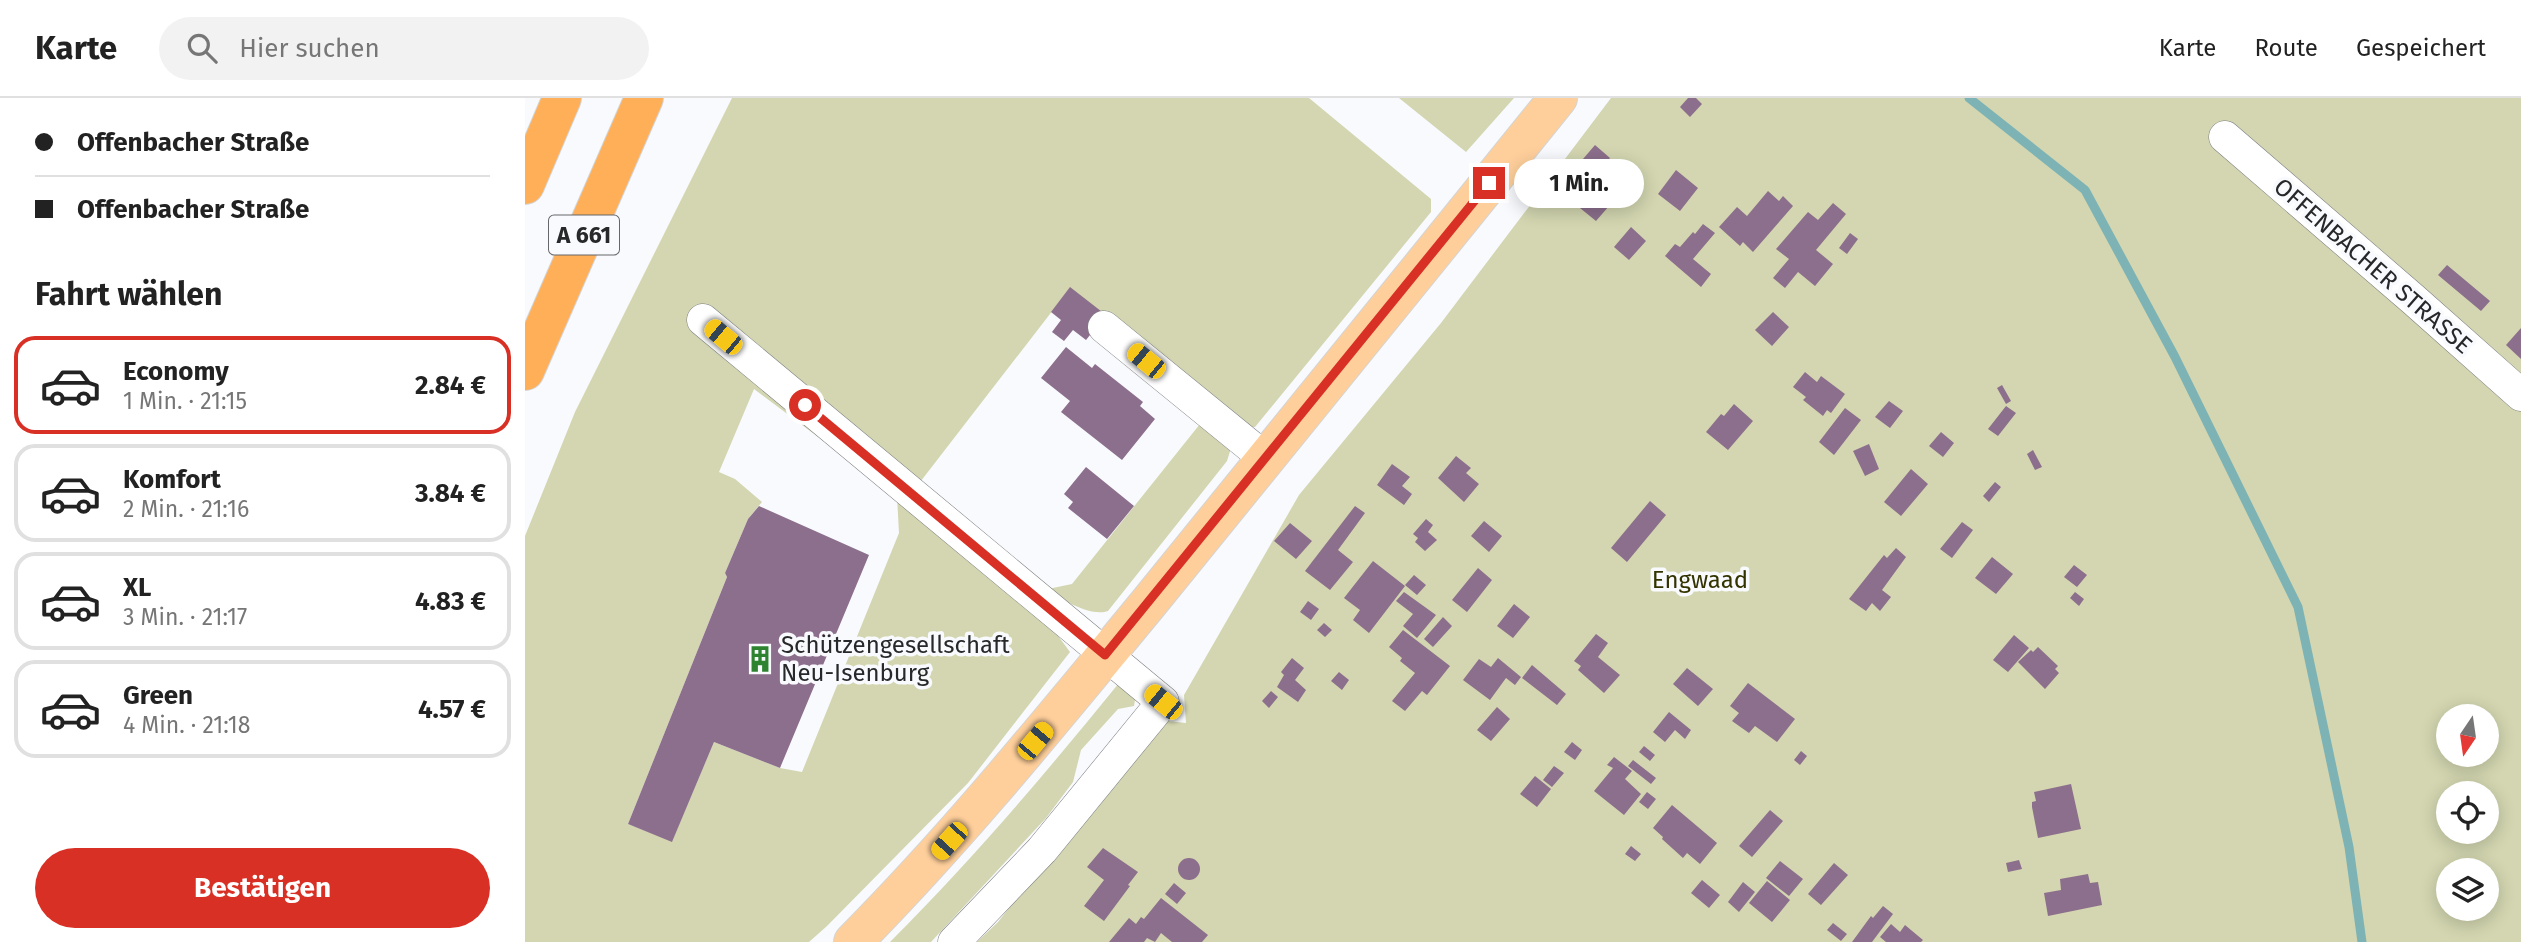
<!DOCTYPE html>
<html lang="de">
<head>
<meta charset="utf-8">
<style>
	:root { --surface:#fff; --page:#f2f2f2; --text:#222; --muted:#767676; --line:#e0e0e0; --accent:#d93025 }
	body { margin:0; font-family:"Fira Sans",sans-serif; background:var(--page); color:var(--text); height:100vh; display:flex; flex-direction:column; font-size:26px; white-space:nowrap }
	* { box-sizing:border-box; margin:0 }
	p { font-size:23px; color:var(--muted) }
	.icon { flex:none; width:38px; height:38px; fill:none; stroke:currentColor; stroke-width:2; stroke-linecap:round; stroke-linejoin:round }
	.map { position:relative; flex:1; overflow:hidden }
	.drawer { display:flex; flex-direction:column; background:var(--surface); width:525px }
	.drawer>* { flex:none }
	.banner { display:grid; align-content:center; height:154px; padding:0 35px; background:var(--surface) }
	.needle { width:46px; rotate:193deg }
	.tools { position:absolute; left:1911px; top:606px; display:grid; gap:14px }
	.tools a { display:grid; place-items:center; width:63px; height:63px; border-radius:50%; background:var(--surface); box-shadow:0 4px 18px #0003; font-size:35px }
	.end { position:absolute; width:32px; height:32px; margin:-16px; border:9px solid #d93025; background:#fff; box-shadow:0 0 0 4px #fff }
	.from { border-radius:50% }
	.bubble { position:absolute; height:49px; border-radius:24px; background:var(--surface); box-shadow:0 4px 18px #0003; font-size:23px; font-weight:700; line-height:49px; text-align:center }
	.car { position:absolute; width:21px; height:42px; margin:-21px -10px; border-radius:9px; box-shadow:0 0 5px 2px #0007; background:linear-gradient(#f5c518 24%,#345 0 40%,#f5c518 0 76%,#345 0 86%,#f5c518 0) }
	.banner b { display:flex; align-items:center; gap:24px; height:66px; font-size:26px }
	.banner b+b { border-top:2px solid var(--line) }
	.banner i { width:18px; height:18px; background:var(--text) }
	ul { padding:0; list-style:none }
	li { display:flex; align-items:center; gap:21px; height:98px; margin:0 14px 10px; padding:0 21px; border:4px solid var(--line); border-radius:21px }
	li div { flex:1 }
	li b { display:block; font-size:26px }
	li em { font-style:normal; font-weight:700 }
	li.active { border-color:var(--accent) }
	li>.icon { width:63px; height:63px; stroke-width:1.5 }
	h2 { padding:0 35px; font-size:32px; line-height:84px }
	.button { display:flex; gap:14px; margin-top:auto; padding:14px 35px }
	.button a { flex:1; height:80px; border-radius:42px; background:var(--accent); color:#fff; font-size:28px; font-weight:700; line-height:80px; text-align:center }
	header { display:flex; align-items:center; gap:42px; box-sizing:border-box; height:98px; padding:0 35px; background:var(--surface); border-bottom:2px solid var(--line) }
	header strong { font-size:33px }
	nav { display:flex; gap:38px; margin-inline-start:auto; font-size:24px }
	.search { width:490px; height:63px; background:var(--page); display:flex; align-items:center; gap:18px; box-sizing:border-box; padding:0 24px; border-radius:38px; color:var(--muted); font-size:26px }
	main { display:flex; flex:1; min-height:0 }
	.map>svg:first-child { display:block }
</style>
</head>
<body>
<header>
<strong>Karte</strong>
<div class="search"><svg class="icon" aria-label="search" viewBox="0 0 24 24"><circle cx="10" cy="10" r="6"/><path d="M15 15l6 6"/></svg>Hier suchen</div>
<nav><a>Karte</a><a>Route</a><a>Gespeichert</a></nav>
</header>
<main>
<section class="drawer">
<div class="banner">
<b><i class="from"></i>Offenbacher Straße</b>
<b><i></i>Offenbacher Straße</b>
</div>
<h2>Fahrt wählen</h2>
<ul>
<li class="active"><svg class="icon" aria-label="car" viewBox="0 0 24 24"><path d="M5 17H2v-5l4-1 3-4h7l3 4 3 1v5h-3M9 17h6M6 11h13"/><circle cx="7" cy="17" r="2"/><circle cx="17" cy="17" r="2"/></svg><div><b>Economy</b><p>1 Min. · 21:15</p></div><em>2.84 €</em></li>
<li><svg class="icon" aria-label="car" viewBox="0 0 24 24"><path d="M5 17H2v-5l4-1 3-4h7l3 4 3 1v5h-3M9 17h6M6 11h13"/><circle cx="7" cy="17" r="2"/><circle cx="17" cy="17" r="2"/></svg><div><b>Komfort</b><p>2 Min. · 21:16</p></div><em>3.84 €</em></li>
<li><svg class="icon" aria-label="car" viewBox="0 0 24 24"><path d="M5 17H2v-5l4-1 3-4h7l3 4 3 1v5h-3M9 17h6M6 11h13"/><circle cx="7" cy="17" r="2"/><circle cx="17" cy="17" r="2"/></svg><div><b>XL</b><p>3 Min. · 21:17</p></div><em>4.83 €</em></li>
<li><svg class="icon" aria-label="car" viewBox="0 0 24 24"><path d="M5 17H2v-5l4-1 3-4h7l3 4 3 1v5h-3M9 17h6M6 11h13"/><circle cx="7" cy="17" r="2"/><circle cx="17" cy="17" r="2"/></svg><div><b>Green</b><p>4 Min. · 21:18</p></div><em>4.57 €</em></li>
</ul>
<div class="button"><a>Bestätigen</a></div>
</section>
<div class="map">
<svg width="1996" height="844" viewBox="0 0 1996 844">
	<rect width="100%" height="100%" fill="#f8fafd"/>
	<!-- green -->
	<path fill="#d3d6b0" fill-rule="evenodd" d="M207,0H784L906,101V114L730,329H718L545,190L382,401L519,519L545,554L443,685L302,828L284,844H0V438L50,314ZM229,291L372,398L374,435L277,674L255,670L189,644L147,743L103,726L202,479L200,475L223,421L237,404L210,381L194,374Z
		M874,0H989L941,54Z
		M1086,0H1996V844H452L473,824L625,632L643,623L661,625L659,597L774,397L916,225ZM1923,618H1962V656H1923ZM1923,695H1962V733H1923ZM1923,772H1962V810H1923Z
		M679,321L706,350L702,363L583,513C566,519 536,502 523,491L547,486Z
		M594,585L611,596L609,608L593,611L556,652L548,684L521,720L406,844H365C447,762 521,675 594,585Z"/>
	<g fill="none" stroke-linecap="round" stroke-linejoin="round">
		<!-- stream -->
		<path stroke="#7db3b4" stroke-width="9" d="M1444,0L1560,92L1650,259L1773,509L1824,749L1837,844"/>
	</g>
	<!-- building -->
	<path fill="#8c6f8c" d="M1163,0H1171L1177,6L1165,19L1155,9Z
		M1070,47L1085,60L1068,81L1052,68Z
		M1151,72L1173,90L1155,113L1133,96Z
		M1075,87L1091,100L1071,123L1055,110Z
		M1243,93L1254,103L1258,98L1268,108L1228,154L1218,144L1215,148L1194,129L1212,109L1222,118Z
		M1308,105L1321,116L1291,152L1308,166L1290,188L1273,174L1260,190L1248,180L1264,161L1251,151L1283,114L1293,122Z
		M1178,126L1190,135L1168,161L1186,176L1176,189L1140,158L1150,146L1155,149L1168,134L1170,136Z
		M1106,129L1121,143L1104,162L1089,149Z
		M1325,135L1333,141L1322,156L1314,150Z
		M1922,167L1965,203L1956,213L1913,177Z
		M545,189L581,217L561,242L548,232L539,243L527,234L536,222L526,214Z
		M1248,214L1264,229L1247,248L1230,232Z
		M1996,230V261L1981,247Z
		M541,249L567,270L570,266L618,304L615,308L630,321L597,362L536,314L545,303L516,280Z
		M1280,274L1292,284L1296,278L1320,296L1306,315L1302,312L1298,318L1278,302L1281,299L1268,289Z
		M1477,287L1486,303L1481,306L1472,290Z
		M1364,303L1378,313L1365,330L1350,319Z
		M1209,306L1228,323L1203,352L1181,334L1196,316L1199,318Z
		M1481,308L1491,315L1473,338L1463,331Z
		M1320,310L1336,322L1309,357L1294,344Z
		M1416,334L1429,345L1418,359L1404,348Z
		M1344,346L1354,371L1340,378L1328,353Z
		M1508,352L1517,369L1510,372L1502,356Z
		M931,358L946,370L941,375L954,386L939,404L913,380Z
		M867,366L885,379L877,388L887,396L879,407L852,387Z
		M561,369L609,408L582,441L543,410L548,404L539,396Z
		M1386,371L1403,386L1376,418L1359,404Z
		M1470,384L1476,389L1464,404L1458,398Z
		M1125,403L1141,417L1102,464L1086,450Z
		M234,408L344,457L255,670L189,644L147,744L103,726L202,479L200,475L223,421Z
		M830,408L840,415L813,452L828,464L805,492L780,473Z
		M901,421L908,427L903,434L912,442L900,453L890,444L893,440L888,436Z
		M959,423L977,438L964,454L946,438Z
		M1437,424L1448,432L1427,460L1415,451Z
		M765,425L787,443L771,461L749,443Z
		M1371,450L1381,459L1357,492L1366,499L1355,513L1347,505L1341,513L1324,501L1359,457L1362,460Z
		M1467,459L1488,476L1471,496L1450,480Z
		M848,463L880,488L844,535L828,522L835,512L819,500Z
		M1549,467L1562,477L1552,489L1539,479Z
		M953,470L967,482L942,514L927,502Z
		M889,477L901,487L892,497L880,487Z
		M879,494L911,517L892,540L878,528L888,516L871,503Z
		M1550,494L1559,501L1554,508L1545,500Z
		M783,503L794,511L786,522L775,514Z
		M989,506L1005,519L988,540L972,528Z
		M918,519L927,528L908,549L899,541Z
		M799,525L807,532L800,539L792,532Z
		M878,532L925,568L902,597L897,593L880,613L867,603L890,575L875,563L877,560L864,549Z
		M1071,536L1083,545L1073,559L1095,577L1079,595L1053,572L1056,568L1049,563Z
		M1489,537L1504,550L1483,574L1468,562Z
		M1513,549L1533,568L1530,571L1534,575L1520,591L1493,564L1506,552L1508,554Z
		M767,560L779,570L770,582L781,592L773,604L752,589L759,577L756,574Z
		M973,560L996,579L990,587L981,580L965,602L938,582L954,561L966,569Z
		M1007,567L1041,596L1032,607L997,580Z
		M1162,570L1188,591L1173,608L1148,586Z
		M814,574L824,582L817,592L806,583Z
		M1223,585L1270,621L1252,644L1230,628L1224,635L1207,623L1214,615L1205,608Z
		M746,593L753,599L744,610L737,603Z
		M972,609L985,621L966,643L952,632Z
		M1144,614L1166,632L1160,641L1150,632L1140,644L1128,634Z
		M1047,644L1057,652L1050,662L1039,654Z
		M1119,648L1130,657L1125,663L1114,654Z
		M1276,653L1282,658L1275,667L1269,662Z
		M1089,659L1107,673L1100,681L1116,696L1099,717L1069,693L1088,670L1082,667Z
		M1108,662L1131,680L1126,686L1103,668Z
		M1029,668L1039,675L1027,689L1018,682Z
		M1010,678L1026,691L1012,709L995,696Z
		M1546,686L1556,731L1513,740L1507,709V704L1511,703L1509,694Z
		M1122,694L1131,701L1123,711L1114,704Z
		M1147,707L1192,745L1175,766L1162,755L1158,760L1137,741L1138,739L1128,730Z
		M1245,712L1258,723L1227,759L1214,748Z
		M1106,748L1116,756L1110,763L1100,756Z
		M578,750L613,774L603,787L605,788L579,823L559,808L579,782L562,769Z
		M653 771a11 11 0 1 1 22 0a11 11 0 1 1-22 0Z
		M1494,762L1497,771L1483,774L1481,765Z
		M1255,763L1278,781L1264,798L1241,780Z
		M1309,765L1323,777L1296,807L1283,796Z
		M1563,776L1565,785L1573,784L1577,807L1523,818L1519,795L1536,792L1535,781Z
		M1177,782L1195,797L1184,810L1166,795Z
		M1242,783L1265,802L1247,824L1224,805Z
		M1218,784L1230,794L1214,814L1203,804Z
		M649,785L661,795L652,806L640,796Z
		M636,800L683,837L677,844H647L636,835L630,844L622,840L619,844H584L604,820L611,826L616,819L619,821Z
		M1358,808L1368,816L1347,844H1327L1346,818L1348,820Z
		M1308,825L1322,836L1316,843L1302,832Z
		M1366,826L1375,834L1380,827L1398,842L1396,844H1361L1355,839Z"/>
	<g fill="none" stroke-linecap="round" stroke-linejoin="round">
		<defs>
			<path id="minor" d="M1700,39L1889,202L1996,297
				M178,222L638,604L517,752L429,844
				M579,229L741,361"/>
			<path id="major" d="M328,844C434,737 526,623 622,507C760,339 896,169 1033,0"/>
			<path id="highway" d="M0,87L37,0
				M0,273L119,0"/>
		</defs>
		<!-- minor casing -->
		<use href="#minor" stroke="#7c7d80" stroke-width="33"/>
		<!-- major casing -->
		<use href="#major" stroke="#d4d4d4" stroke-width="40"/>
		<!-- highway casing -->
		<use href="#highway" stroke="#d4d4d4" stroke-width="40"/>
		<!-- minor -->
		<use href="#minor" stroke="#fff" stroke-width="32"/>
		<!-- major -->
		<use href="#major" stroke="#fecf9b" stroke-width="38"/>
		<!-- highway -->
		<use href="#highway" stroke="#feaf58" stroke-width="38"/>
	</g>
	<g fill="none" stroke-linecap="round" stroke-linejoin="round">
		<!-- route -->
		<path stroke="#d93025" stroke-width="9" d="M280,307L580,557L964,85"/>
	</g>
	<!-- icons -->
	<defs>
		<symbol id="building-bare" viewBox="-9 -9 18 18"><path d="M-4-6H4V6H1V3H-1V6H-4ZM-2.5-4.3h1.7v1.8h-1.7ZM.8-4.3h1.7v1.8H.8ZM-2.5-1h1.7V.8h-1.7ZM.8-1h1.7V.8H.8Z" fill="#2e8331" stroke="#f8fafd" stroke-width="2.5" paint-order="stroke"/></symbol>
	</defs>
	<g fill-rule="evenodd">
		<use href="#building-bare" x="216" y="542" width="38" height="38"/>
	</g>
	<g text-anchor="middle" stroke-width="7" stroke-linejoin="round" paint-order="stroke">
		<!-- shield labels -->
		<rect fill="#f8fafd" stroke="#666769" stroke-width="2" x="24" y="117.5" width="70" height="39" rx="5"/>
		<g font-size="23" font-weight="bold" fill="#272829">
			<text x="59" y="145">A 661</text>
		</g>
		<!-- street labels -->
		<g font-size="24" fill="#272829" stroke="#f8fafd">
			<text transform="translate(1848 168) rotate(41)" y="8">OFFENBACHER STRASSE</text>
		</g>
		<!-- park labels -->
		<g font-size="24" fill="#333400" stroke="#f8fafd">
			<text x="1175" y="490">Engwaad</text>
		</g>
		<!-- poi labels -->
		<g font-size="24" fill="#272829" stroke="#f8fafd" text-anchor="start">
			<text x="256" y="555">Schützengesellschaft<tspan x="256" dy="28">Neu-Isenburg</tspan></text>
		</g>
	</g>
</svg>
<div class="tools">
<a><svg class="needle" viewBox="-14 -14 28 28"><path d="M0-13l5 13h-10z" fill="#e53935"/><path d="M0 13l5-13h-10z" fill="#767676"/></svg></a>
<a><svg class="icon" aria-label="locate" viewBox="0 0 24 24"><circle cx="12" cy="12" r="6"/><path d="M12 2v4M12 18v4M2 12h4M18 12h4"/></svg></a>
<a><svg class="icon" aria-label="layers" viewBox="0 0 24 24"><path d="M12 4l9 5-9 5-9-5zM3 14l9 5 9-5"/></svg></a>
</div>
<i class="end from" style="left:280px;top:307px"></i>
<i class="end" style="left:964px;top:85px"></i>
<div class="bubble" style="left:989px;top:61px;width:130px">1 Min.</div>
<i class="car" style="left:198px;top:239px;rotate:310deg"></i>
<i class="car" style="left:621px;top:263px;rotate:309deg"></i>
<i class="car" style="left:638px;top:604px;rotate:309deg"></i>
<i class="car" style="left:510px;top:643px;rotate:40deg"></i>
<i class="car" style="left:424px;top:743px;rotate:222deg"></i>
</div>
</main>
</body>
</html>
